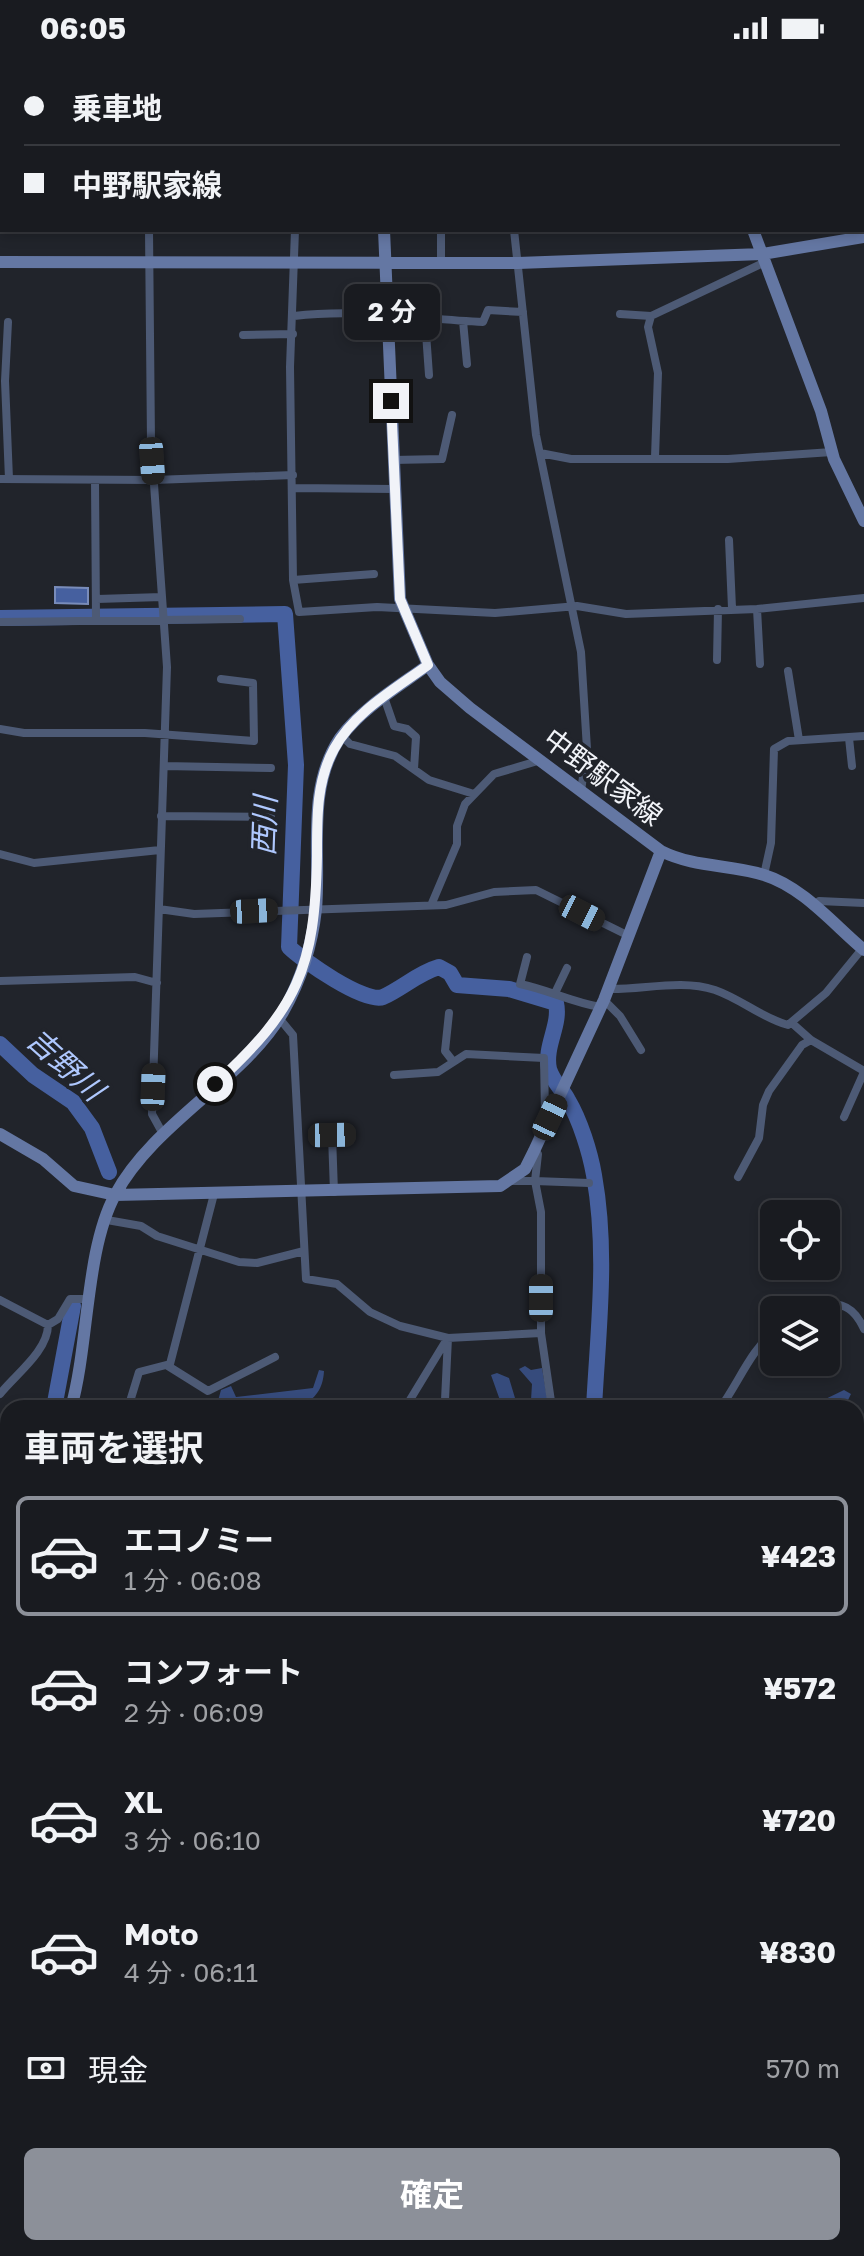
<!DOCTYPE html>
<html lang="ja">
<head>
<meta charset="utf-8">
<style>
	:root { --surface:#191b20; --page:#222429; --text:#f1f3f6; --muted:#9fa1a5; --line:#37393e; --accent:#8c9099 }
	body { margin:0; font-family:"Golos Text","Noto Sans JP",sans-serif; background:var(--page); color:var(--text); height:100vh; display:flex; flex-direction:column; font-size:30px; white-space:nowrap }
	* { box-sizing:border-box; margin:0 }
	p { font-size:26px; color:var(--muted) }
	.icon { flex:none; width:44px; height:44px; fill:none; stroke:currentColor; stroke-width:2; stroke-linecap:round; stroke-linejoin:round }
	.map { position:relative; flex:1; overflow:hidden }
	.sheet { position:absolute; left:0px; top:1344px; width:864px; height:856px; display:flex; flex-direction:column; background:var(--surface); border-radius:24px 24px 0 0; box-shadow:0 4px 12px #0003,0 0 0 2px var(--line) }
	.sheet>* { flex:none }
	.banner { position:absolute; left:0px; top:0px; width:864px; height:176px; box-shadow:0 4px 12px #0003,0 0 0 2px var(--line); display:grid; align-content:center; height:176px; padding:0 24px; background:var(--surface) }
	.fabs { position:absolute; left:760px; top:1144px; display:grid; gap:16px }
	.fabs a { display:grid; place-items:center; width:80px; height:80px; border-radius:12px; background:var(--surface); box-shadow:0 4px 12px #0003,0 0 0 2px var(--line); font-size:40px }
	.end { position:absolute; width:36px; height:36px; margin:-18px; border:10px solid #f1f3f8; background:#111; box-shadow:0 0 0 4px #111 }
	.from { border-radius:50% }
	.bubble { position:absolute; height:56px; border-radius:12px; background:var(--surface); box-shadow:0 4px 12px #0003,0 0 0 2px var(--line); font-size:26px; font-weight:700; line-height:56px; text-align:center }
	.car { position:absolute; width:24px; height:48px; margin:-24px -12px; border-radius:10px; box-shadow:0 0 6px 2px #0007; background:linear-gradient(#222 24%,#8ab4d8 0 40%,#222 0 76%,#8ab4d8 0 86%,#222 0) }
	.banner b { display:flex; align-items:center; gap:28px; height:76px; font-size:30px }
	.banner b+b { border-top:2px solid var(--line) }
	.banner i { width:20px; height:20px; background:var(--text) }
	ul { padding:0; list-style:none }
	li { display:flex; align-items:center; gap:24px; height:120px; margin:0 16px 12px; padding:0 8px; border:4px solid transparent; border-radius:12px }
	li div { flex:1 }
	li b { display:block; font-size:30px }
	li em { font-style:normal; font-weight:700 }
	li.selected { border-color:var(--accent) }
	li>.icon { width:72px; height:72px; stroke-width:1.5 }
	h2 { padding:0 24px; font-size:36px; line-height:96px }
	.pay { display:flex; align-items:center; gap:20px; height:88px; padding:0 24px; font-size:30px }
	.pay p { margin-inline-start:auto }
	.action { display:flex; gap:16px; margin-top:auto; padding:16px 24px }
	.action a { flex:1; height:92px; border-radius:12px; background:var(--accent); color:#fff; font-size:32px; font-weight:700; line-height:92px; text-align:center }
	.status { display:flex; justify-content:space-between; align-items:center; height:56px; padding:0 40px; background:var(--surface); direction:ltr }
	.status svg { height:22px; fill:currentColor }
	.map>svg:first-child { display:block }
</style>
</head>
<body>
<div class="status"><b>06:05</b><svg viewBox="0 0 49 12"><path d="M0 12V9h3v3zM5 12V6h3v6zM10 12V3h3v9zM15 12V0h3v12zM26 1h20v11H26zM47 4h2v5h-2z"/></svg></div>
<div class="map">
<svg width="864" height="2200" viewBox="0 0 864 2200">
	<rect width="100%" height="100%" fill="#21242b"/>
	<!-- green -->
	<path fill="#364b7c" d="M525,1310L531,1314L542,1312L549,1352H523L531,1344L532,1328L519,1313Z
		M319,1314L324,1315C323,1334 315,1341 302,1352H216L221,1334L231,1330L236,1341L313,1332Z
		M497,1317L509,1322L518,1352H492L502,1350L491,1319Z
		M844,1334L851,1338L844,1352H807Z
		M856,1401L864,1402V1575L856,1574Z
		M8,1554V1847L0,1842V1571Z
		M856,1814L864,1827V2200H550L548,2192H856Z
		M26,2192H538L539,2200H20Z"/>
	<!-- water -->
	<path fill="#46609f" stroke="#798cba" stroke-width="2" d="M55,531L88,532V548L55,547Z
		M856,1574L864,1575V1641H856Z
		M8,1894V2093L2,2100L0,1896Z"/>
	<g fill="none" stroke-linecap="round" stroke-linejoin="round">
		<!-- river -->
		<path stroke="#46609f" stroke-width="16" d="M0,562L285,558L296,709L289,891C302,904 365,948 383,941C403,932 418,917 439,911L450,917L457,929L509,933L556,947C561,969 544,990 549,1013C553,1026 562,1033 568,1044C580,1064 590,1096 594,1119C608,1197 598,1274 594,1352
			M0,988L33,1019L73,1046L92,1072L109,1116
			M54,1352L73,1250
			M0,1495L8,1477
			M0,1850L8,1856
			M0,2191L8,2150"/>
		<!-- street -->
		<path stroke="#4d5a75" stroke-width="8" d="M116,0V2
			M149,0V2
			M293,0V2
			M433,0L434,2
			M494,0V2
			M768,0L769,2
			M862,88H864
			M862,115L864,117
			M0,126H2
			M149,174L151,386L167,611L152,1058L163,1078
			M295,174L290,311L293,524L299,556L377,551L495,557L577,550L626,558L757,553L864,542
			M441,174V207
			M514,174L536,379L581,596L587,693L581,735
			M620,258L651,260L765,206
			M294,260C358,252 419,263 483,266L488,254L523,256
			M651,260L648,271L658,317L655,401
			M425,263L429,319
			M463,265L467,308
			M8,266L5,325L9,423
			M243,279L293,278
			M540,397L571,403H728L832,396
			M393,404L442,403L452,359
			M0,423L154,424L293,419
			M95,424L96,564
			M293,432L394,433
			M729,484L732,552
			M293,524L374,518
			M97,543L162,541
			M757,553L760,608
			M0,566L240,563
			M717,604L718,553
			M788,615L799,684
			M384,641L394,670L407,673L416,681L414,713
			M0,673L24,677H145L254,685L253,627L221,623
			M342,680L350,688L395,700L429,724L474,738
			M849,682L852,710
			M164,710L271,712
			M161,760L271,761
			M0,798L34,807L160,794
			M764,819L771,787L774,693L788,685L864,680
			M432,847L457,788V770L465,748L494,718L541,704
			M813,850L819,845L864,847
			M159,853L194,858L446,849L494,836L536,834L629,880
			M527,901L520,928C549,934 571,946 600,951
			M0,925L135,921L157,927
			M608,933C644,934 680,923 715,934C741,943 762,962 788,969L826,937L862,893
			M556,935L567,912
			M604,944L620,960L641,994
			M449,957L445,995L452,1004
			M279,962L293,979L306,1223L337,1228L370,1256L400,1270L448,1282L541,1277
			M793,968L811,984L864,1015
			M394,1019L438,1016L466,998L544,1002L545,1057L550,1061
			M844,1061L864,1016
			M738,1121L759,1082L763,1049L769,1035L802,989L811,984
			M510,1125H535L538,1098L534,1095
			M334,1136L332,1079L349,1078
			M107,1164L141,1170L157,1180L239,1206L257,1207L304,1195
			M0,1244L48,1269L58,1263L70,1243H89
			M809,1254C835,1244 852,1246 864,1273
			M448,1282L445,1344L449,1350L467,1351
			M168,1310L208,1335L275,1301
			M0,1338C15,1319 48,1295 48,1269
			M128,1352L139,1316L170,1308L214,1138
			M405,1352L447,1283
			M552,1352L541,1277V1156L535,1125L589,1127
			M720,1352C737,1330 752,1291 774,1277
			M0,1451L8,1455
			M856,1645H864
			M856,1777L864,1757
			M0,1879L8,1878"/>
		<!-- secondary -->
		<path stroke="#6477a3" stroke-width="12" d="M376,0V2
			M723,0V2
			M862,30L864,29
			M384,174L400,543L428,609L440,626L470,652L661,795C695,812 729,808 764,819C803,831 834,869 864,894
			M753,174L821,355L834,403L864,465
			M0,206L518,207L762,198L864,181
			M0,1078L43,1103L74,1130L115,1139L500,1130L525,1113L534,1095L604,944L661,795
			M71,1352C89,1289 85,1195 115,1139C154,1066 245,1023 283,956C301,924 312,890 316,853C321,796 306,733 340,682C362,652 398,631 428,609
			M0,1542L8,1524"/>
	</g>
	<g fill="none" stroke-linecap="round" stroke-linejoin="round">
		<!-- route -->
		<path stroke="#f1f3f8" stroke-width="10" d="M215,1028C298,952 315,912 317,800C317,763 316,726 334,693C354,656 395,633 428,609L400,543L391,345"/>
	</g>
	<g text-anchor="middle" stroke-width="7" stroke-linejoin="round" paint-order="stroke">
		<!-- street labels -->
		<g font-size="28" fill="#f1f3f8" stroke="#21242b">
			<text transform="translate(603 721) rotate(37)" y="10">中野駅家線</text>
		</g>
		<!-- water labels -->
		<g font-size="30" font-style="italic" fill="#afc8fe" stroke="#21242b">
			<text transform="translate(265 770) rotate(-88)" y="10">西川</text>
			<text transform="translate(65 1009) rotate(42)" y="10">吉野川</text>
		</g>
	</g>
</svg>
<div class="fabs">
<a><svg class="icon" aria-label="locate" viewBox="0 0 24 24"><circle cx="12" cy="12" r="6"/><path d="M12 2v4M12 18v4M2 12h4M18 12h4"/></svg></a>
<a><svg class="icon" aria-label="layers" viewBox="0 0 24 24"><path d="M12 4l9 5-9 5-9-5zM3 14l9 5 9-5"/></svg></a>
</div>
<i class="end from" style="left:215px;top:1028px"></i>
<i class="end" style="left:391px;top:345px"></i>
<div class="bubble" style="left:344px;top:228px;width:96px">2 分</div>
<i class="car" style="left:152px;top:405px;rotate:176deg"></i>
<i class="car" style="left:254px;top:855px;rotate:87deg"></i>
<i class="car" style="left:582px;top:857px;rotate:117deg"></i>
<i class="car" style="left:153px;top:1031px;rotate:2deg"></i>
<i class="car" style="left:550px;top:1061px;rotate:25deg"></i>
<i class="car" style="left:332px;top:1079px;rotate:89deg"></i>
<i class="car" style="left:541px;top:1242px;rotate:0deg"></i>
<div class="banner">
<b><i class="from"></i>乗車地</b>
<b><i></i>中野駅家線</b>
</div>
<section class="sheet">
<h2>車両を選択</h2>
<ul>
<li class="selected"><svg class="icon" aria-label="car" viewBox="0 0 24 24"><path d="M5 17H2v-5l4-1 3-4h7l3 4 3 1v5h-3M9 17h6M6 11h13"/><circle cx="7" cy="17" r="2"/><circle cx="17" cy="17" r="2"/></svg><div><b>エコノミー</b><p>1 分 · 06:08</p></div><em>¥423</em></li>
<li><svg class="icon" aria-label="car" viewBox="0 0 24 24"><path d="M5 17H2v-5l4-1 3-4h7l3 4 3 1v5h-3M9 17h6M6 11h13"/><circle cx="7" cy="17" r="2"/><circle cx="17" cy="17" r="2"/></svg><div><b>コンフォート</b><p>2 分 · 06:09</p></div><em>¥572</em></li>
<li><svg class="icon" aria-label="car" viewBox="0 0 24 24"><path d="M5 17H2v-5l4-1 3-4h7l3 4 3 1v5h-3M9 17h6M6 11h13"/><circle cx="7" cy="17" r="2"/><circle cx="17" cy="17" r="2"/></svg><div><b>XL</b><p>3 分 · 06:10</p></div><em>¥720</em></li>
<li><svg class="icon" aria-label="car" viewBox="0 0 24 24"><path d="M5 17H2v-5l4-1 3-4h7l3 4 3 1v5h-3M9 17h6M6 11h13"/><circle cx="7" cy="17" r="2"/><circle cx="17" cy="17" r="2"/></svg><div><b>Moto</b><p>4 分 · 06:11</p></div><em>¥830</em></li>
</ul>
<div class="pay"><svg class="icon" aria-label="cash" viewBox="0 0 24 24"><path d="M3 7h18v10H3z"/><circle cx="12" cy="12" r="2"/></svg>現金<p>570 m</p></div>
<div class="action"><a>確定</a></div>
</section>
</div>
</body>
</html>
